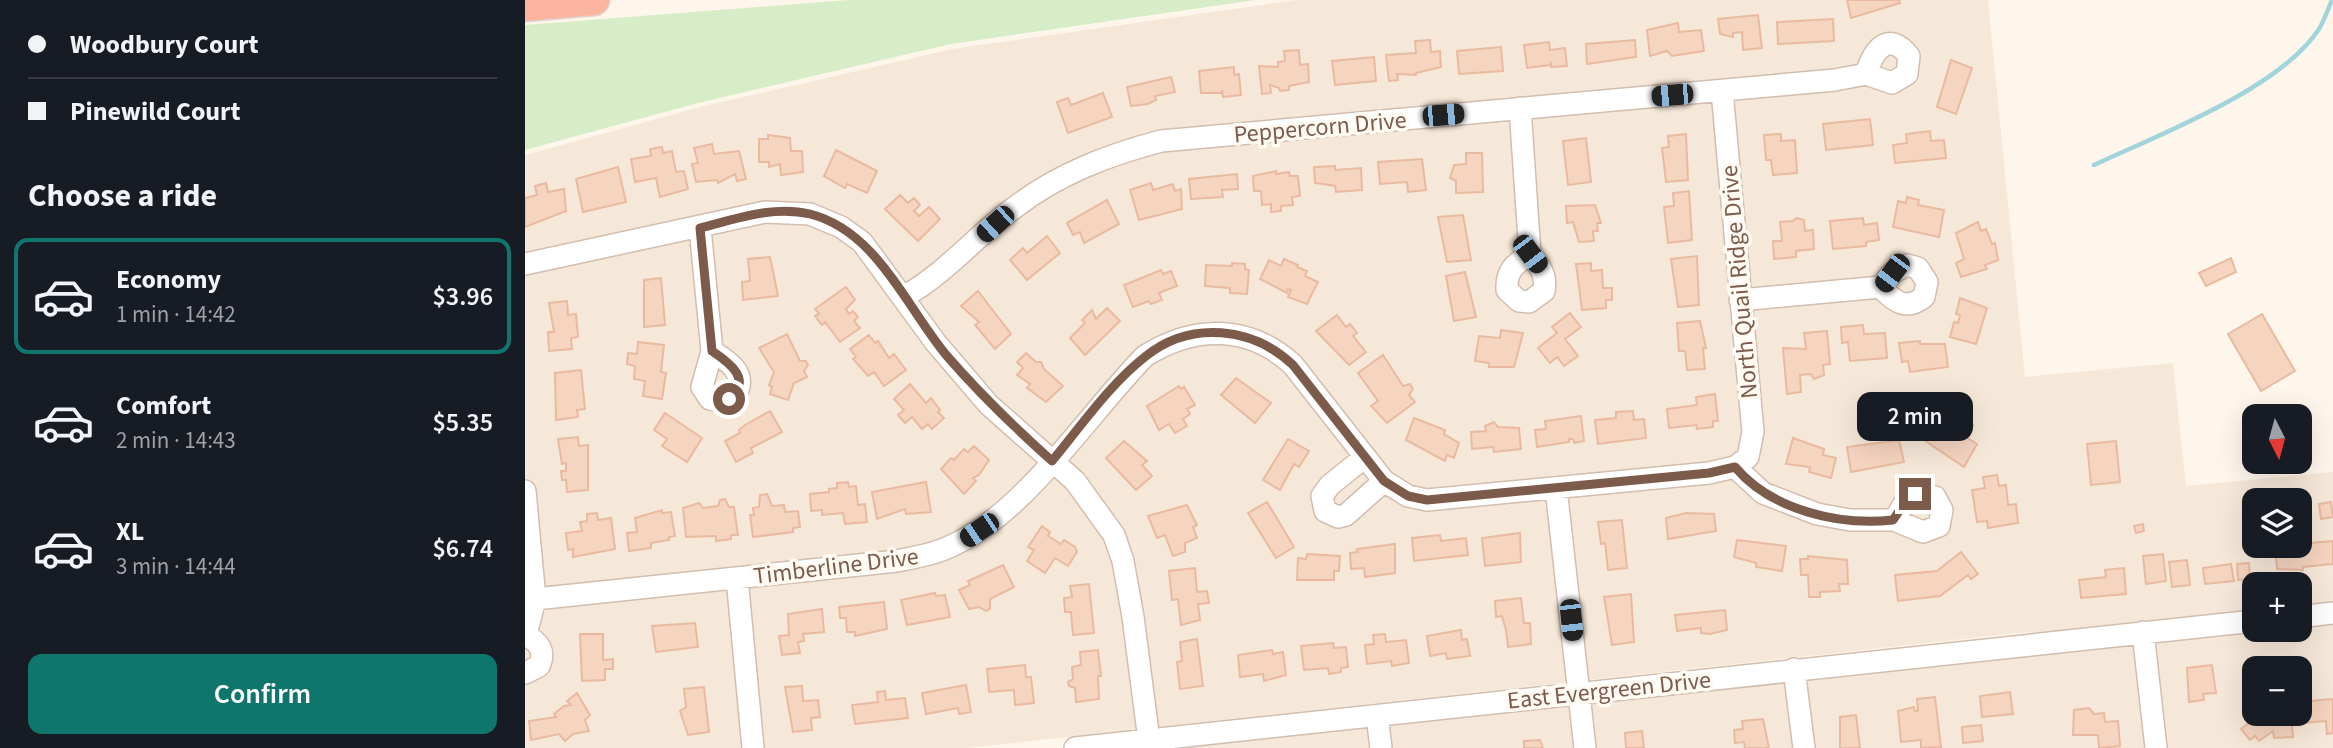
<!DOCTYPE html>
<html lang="en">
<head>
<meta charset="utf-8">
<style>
	:root { --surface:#171b24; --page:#242831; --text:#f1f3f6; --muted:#9ea1a6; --line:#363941; --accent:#0f766e }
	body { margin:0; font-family:"Source Sans 3",sans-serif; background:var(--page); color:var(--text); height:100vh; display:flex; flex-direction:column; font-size:26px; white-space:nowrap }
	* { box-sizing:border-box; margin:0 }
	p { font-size:23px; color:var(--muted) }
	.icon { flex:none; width:38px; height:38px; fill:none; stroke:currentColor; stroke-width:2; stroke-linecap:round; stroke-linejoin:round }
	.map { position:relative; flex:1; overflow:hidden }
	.side { display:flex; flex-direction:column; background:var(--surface); width:525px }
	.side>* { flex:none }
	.guide { display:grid; align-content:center; height:154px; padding:0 28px; background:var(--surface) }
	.needle { width:46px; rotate:174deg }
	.controls { position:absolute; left:1717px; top:404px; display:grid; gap:14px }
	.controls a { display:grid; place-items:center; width:70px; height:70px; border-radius:14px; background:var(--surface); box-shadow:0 7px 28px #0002; font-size:35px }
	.end { position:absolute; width:32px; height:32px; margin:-16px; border:9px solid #7c5b4b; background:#fff; box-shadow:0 0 0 4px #fff }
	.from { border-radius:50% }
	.bubble { position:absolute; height:49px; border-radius:14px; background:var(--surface); box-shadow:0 7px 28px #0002; font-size:23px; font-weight:600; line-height:49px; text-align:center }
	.car { position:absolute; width:21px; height:42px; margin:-21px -10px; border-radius:9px; box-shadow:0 0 5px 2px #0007; background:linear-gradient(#222 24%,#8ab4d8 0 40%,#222 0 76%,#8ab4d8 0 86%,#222 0) }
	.guide b { display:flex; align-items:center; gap:24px; height:66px; font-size:26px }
	.guide b+b { border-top:2px solid var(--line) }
	.guide i { width:18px; height:18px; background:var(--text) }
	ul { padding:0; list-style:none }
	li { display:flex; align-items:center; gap:21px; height:116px; margin:0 14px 10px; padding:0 14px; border:4px solid transparent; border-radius:14px }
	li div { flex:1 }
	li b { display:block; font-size:26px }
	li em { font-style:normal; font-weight:600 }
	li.active { border-color:var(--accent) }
	li>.icon { width:63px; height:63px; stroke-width:1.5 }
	h2 { padding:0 28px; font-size:32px; line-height:84px }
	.action { display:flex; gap:14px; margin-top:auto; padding:14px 28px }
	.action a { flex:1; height:80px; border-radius:14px; background:var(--accent); color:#fff; font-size:28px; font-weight:600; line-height:80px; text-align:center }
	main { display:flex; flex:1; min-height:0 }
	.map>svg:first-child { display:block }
</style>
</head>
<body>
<main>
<section class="side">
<div class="guide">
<b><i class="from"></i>Woodbury Court</b>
<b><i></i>Pinewild Court</b>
</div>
<h2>Choose a ride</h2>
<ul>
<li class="active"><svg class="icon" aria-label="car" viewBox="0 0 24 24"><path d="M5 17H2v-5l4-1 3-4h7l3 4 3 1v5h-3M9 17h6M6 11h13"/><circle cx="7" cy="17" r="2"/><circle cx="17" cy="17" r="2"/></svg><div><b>Economy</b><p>1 min · 14:42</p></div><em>$3.96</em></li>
<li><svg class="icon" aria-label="car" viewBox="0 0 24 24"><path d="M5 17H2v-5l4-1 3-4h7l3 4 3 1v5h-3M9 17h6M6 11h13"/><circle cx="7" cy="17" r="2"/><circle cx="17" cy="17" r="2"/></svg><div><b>Comfort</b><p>2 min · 14:43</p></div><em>$5.35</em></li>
<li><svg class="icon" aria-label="car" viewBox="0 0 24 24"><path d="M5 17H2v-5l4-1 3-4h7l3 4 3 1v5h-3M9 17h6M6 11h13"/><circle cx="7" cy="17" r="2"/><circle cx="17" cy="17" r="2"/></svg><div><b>XL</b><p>3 min · 14:44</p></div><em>$6.74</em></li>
</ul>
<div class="action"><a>Confirm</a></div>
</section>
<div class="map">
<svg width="1808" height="748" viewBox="0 0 1808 748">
	<rect width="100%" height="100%" fill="#fef6ea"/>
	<!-- residential -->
	<path fill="#f6e8d8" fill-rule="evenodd" d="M771,0H1463L1500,377L1648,363L1661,486L1808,472V606L1775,609L1774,584H1729V614L1562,630L1492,633L442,748H0V155L175,107L427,49ZM1729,500H1774V546H1729Z
		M1808,621V748H660L1729,630H1774L1775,624ZM1729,668H1774V714H1729Z"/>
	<!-- green -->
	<path fill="#d7edc7" d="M323,0H731L426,44L173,103L0,150V25Z"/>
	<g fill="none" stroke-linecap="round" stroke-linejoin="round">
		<!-- stream -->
		<path stroke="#a2d4dc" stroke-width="4.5" d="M1569,165C1633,135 1755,89 1794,29C1799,21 1803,9 1807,0"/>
	</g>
	<!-- building -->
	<path fill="#f5d4c0" stroke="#e9ba9f" stroke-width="2" d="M1322,0H1374L1375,3L1326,18Z
		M1233,15L1237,48L1218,50L1217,32L1208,33V37L1195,34L1193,19Z
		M1308,19L1309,41L1253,44L1252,22Z
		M1153,23L1154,32L1176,30L1179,51L1147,56L1142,51L1125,56L1122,30Z
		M905,40L906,52L915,51L916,67L891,73V75L872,74L873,80L864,81L861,55L891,53L890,41Z
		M1110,40L1111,57L1062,64L1061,44Z
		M1024,42L1025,50L1040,48L1042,66L1026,67V62L1025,65L1002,68L999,45Z
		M976,47L978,71L934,74L932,51Z
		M774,50L775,65L783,64L784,82L764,86V90L755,91L754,88L745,85L746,93L737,94L734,66L753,67V62L760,61L759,51Z
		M849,57L851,81L810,85L807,61Z
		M1426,60L1447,68L1431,114L1412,107Z
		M709,67V75L714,74L716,95L698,97L697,90V93H676L674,71Z
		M646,77L650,92L630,96L631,100L623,104L606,106L602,87Z
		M578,93L587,117L543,133L532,102L543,98L546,105Z
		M1345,119L1348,145L1301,150L1298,124Z
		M1405,131L1406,141L1419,140L1421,158L1370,163L1368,145L1382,143L1381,134Z
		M1161,134L1163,180L1141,182L1137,148L1144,147L1143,136Z
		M1256,134V141L1270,140L1272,173L1248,175L1246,160H1241L1239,135Z
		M243,135L265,138L266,151H277L278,172L256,175L255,164L244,167V162H234V139H243Z
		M1061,138L1066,182L1043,185L1038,141Z
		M187,144L189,154L214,151L221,179L212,181L210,174L193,183L192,180L171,182L167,164L173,163L169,148Z
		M137,147L138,153L147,151L151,172L159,171L163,189L135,197L131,178L110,182L106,159L126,156L125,149Z
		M311,150L352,171L342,193L322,184L320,188L299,176Z
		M941,153H957L958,192L931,193V181L925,178L929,165L941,164Z
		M897,159L901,190L883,192L882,182L855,184L853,162Z
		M810,166V170L836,168L837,190L811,192L810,186L790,183L789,167Z
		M93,167L101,202L58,212L51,179Z
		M751,171V174L764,172L765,176H773L775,196L767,197L768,205L756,206V211L746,212V204L737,205L736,191H729L728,176Z
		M712,174L713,189L697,190L698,197L666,199L664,179Z
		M21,183L23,192L39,189L41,211L0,227V198L12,195L10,186Z
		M626,183L628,190L648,184L650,191L656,189L657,209L614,220L605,190Z
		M1164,191L1167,240L1143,243L1139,207L1149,206L1148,193Z
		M375,195L383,203L389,198L395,205L389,211L394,216L404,207L415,219L393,241L360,209Z
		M1382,197L1394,200L1393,205L1419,210L1414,237L1368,227L1373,201L1381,203Z
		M582,200L594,224L559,243L555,232L548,235L542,223Z
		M1070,205L1076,223H1072L1073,231H1068L1069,241L1054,242L1048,222L1042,223L1041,206Z
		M938,215L946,260L922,262L913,217Z
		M1271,218L1279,220L1280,231L1288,230L1289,249L1271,251V257L1249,259L1248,241H1257L1255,222L1268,221Z
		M1338,218L1339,225L1352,223L1354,240L1341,242V246L1308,249L1305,221Z
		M1453,222L1456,231L1461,229L1467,244L1470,243L1473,260L1460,265L1462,269L1436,277L1431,263L1439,259L1431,233Z
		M522,236L535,253L502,280L485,260L498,248L502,253Z
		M1172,256L1174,305L1153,307L1146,259Z
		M245,257L253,296L218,300L217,282L225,281L223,259Z
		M1706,258L1711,272L1681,286L1674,273Z
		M759,259L773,265L772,267L782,271L780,276L793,282L782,304L763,297L766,290L763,289L762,293L735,279L744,260L756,266Z
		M707,263L720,264V269L724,270L722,294L705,293V288L680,286L681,265L707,266Z
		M1066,263V271L1077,270L1078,288H1087V300H1081V308L1057,310L1051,264Z
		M636,270L638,274L646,271L652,286L634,293L637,300L626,304L624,301L608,307L599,285Z
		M940,272L951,317L929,321L921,276Z
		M136,278L140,325L119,327V280Z
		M321,287L330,300L321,309L324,314L328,311L333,317L329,321L335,328L315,342L300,322L297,325L290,316L294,314L290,309Z
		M453,291L486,334L470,349L450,325L454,322L436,306Z
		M1435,298L1462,308L1451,344L1425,337L1429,322L1433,323L1435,315L1431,314Z
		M42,301L43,315L51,314L53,337L46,338L47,349L24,351L23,332H29L24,303Z
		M582,308L595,321L560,355L545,338L560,323L557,320L567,310L571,319Z
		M1045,313L1056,327L1040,339L1053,356L1039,366L1032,357L1025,363L1013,348L1032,333L1027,327Z
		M1737,314L1770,371L1736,391L1703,334Z
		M812,315L821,327L825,324L832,333L828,336L841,352L824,365L791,331Z
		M1175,321L1181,348H1178L1180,369L1162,370L1160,351H1154L1152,323Z
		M1338,325L1339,334L1360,333L1362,358L1325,361L1323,342L1317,343L1316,327Z
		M976,330L998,333L989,367H964V363L950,361L954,336L975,338Z
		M1302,331L1305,364L1298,365L1299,375L1289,379L1286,374L1275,375L1276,392L1262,394L1258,348L1281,349L1279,333Z
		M262,334L275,361H281L283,365L279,371L282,377L269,383L263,400L245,394L247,387L244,385L249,372L234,348Z
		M344,335L350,343L353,341L364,358L369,354L381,370L359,386L349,372L343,376L328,359L331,357L325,349Z
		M1395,341V344H1420L1423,367L1385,372L1383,361L1377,362L1374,343Z
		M113,342L139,345L136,372L141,373L137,399L118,396L120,381L109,379L110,366L102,364L103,353L112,354Z
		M501,353L511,362H516L519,369L538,386L521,402L502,388L505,384L492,375L498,368L492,362Z
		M858,355L878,386L885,384L888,389L884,395L890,402L862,423L846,406L853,401L833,373Z
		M56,370L60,409L52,410L53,417L31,420L30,373Z
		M711,378L746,403L730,423L696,395Z
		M385,384L401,403L406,398L415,410L413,412L419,418L407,429L403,424L397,429L387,417L380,423L373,415L379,410L369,399Z
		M654,386L656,389L659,387L670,405L662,409L665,414L658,419L662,426L650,433L644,424L634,430L622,406Z
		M1190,394L1193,421H1188V427L1172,429L1171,425L1144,428L1142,409L1172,405L1171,397Z
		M245,411L257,432L226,448L228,453L211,462L200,441L215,433L214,430L220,425Z
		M1108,411L1109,420L1119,419L1121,438L1073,444L1070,420L1091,418V412Z
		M140,413L177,438L162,462L137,446L142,439L129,430Z
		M1056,416L1059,441L1049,443L1048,439H1044V442L1012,447L1010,430L1021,429L1020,421Z
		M889,418L920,430L919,434L934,443L929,458L922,455L920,461L881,440Z
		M1435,418L1448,425L1444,432L1442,430L1441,437L1452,444L1439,467L1399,440L1411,420L1428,430L1433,427Z
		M969,422L973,427L994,428L996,449L969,452L968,447L947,449L946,432L961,431L960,426Z
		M53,437L54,446L63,445V490L42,492L41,480H37L36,471H41V463L37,464L33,439Z
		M1268,438L1299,449L1298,455L1311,458L1306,478L1284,472L1285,467L1261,464Z
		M763,439L784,451L774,467L769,464L755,490L738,480Z
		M1374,440L1379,462L1326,472L1322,447Z
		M599,441L622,461L617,465L627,476L611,490L581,458Z
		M1591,441L1595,482L1566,485L1562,444Z
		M449,446L464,460L454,475L448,478L451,481L439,494L416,469L426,458L429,460L439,449L443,452Z
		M1472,475L1474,486L1481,485L1483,505L1491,504L1493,523L1463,528L1462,521L1452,522L1447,490L1460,488L1458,477Z
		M323,482L324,487L331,486L333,505L340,504L342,522L320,524L318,513L297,515V510L286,511L285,494L304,492V489L312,488V483Z
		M401,482L406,512L381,514L380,509L352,519L347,492Z
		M242,494L247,506L259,505L260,512L273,511L275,527L268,528V532L228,537L225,515H229L228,508L234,507L235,495Z
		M200,499L204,507H209L213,535H206V539L191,541V536L161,537L158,508L174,503L178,508L193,506L195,500Z
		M742,502L769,547L751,558L723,513Z
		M1806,502L1808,517L1796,519L1794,504Z
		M662,505L672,525L668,527L672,538L660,543V552L648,556L640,535L632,538L623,516Z
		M137,510V513L146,512L150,536L144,537V540L126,543V548L104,551L102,533L112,532L110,518Z
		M72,513L73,520L86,518L90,549L48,557V549L43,550L41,533L57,531L55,522L62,521V514Z
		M1161,513L1189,514L1191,531L1143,539L1141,518Z
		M1097,520L1102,568L1083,570L1080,543L1076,544L1073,522Z
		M1618,524L1619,531L1611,533L1609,526Z
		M517,526L525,532L523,536L536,544L539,540L550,547L552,552L543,566L530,558L520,573L502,561L509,550L503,547Z
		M995,533L996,562L960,566L957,538Z
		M915,535L916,541L941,538L943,555L889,561L887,538Z
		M1212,540L1261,546L1257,571L1231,567V563L1209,557Z
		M1808,541V564L1778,567V570L1752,569L1750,546Z
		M870,544V573L840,577L839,568L826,569L825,553L833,552L832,549Z
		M1436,552L1453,574L1446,579L1443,575L1415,596L1373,601L1370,575L1412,571Z
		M782,554L815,556L814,571H809V580H772L773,558L781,559Z
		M1638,554L1641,581L1621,584L1618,556Z
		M1283,556L1322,560L1323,584H1314L1315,591L1295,592V597H1284L1283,575H1276L1275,559H1283Z
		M1662,560L1665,585L1647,587L1644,562Z
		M1724,563L1725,579L1713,580L1712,564Z
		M1706,564L1709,581L1680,584L1678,568Z
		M478,565L489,587L465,599V609L461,611L454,607L444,609L434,590L445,585L443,581Z
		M670,568L672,592L682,591L684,603L673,604L675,620L656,625L653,599L647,600L644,571Z
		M1599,568L1601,594L1556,598L1554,580L1581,577L1580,570Z
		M564,584L569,633L548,635L546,612H540L539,598L547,597L545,586Z
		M410,593L411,596L420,595L425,617L382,625L376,600Z
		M1106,594L1109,642L1087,645L1079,597Z
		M996,598L999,623H1005L1006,644L983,647L981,630L977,616L971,617L970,601Z
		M359,602L362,629L330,636V632H322L321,618H315L314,607Z
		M297,609L299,632L278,634L279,641L273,642L275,653L257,655L254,636L264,635L263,614Z
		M1200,610L1202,630L1185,634L1176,633V628L1152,631L1150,615Z
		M170,623L173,647L131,652L127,626Z
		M936,630L937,640L942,639L945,656L922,659L921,653L905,656L902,636Z
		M55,634H78V660L88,659V669H80V680L57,681Z
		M860,634L861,642L881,640L884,663L867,666L866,661L842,664L840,645L849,644L848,635Z
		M672,639L678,686L655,689L652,662L657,661L655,642Z
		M808,643L809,648L821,647L823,667L816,668V672L804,674L803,668L779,670L776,646Z
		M573,650L576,676H573L574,699L551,702L550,688L544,686L543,682L548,679L547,667L556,665L555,652Z
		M747,650L748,654L758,652L761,675L739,681L738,674L715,677L713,655Z
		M500,665L501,677H506L509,703L490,705L489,690L464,692L462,669Z
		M1687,665L1691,693L1678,694L1679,700L1664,702L1662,668Z
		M441,685L446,712L434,714L433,708L401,714L397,693Z
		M277,686L278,701L293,700L295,717L286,718L287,730L268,732L260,687Z
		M179,687L184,732L163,735L155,711L161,707L159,689Z
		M360,691L361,700L380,698L383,718L330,724L327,705L353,702L352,692Z
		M1485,692L1488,714L1457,717L1455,696Z
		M52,693L65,715L60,720L64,731L48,734L40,741L34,734L6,740L4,721L31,717L29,714L39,706L46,705L42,701Z
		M1410,697L1416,747L1396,748V740L1376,742L1373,711L1389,707L1390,711H1393L1392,699Z
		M1808,699V733L1802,734L1801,721L1777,723L1774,702Z
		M1564,708L1569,714L1579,713L1580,722L1593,721L1595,746L1574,748L1573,735H1548L1549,710Z
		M1736,714H1766L1768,737L1749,738L1748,731L1734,741L1730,736L1725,740L1716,729Z
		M1331,715L1335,748H1315V717Z
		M1238,719L1244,748H1220L1219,742L1210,743L1209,730L1218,729L1217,721Z
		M1456,725L1458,741L1438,743L1437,727Z
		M1117,731L1119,748H1101L1100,733Z
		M1015,740L1018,748H999V741Z"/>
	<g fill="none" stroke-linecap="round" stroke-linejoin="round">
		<defs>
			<path id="minor" d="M995,108L1005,254C990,264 981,270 982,290L994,301L1004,302L1019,291C1022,275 1015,266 1005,254
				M175,228L187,351L177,387L185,399L198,401L213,390C220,371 201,360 187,351
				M0,264L240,212L285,214L316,227L337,242L411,343L464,405L550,481L589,535L598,561L608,617L625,748
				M380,296C421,273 451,236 489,208C533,174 583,155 636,141L1310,80L1341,74L1367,83L1382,74L1384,56C1363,29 1348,51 1341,74
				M1215,300L1356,287C1369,302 1381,311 1399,297L1402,282L1393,268L1382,265L1367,273L1356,287
				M840,457L805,485L797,496L800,511L813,517L821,515L859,481
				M1210,467L1238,493L1292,514L1325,520H1369L1398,532L1414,526L1417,510L1410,497L1390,494L1383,498L1369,520
				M1031,488L1060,748
				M0,491L10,599L1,635
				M212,578L228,748
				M10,599L372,561C390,557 408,555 424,547C500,514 562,415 620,356C669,325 724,324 768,365L859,481L883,496L902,500L1184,473L1210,467L1223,457L1228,432L1197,91
				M1774,617L1808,613
				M1618,632L1631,748
				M0,635C14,642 21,651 14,666L0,673
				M1269,669L1279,748
				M852,716L856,748
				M550,748L1729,621"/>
			<path id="highway" d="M0,6L69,0"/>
		</defs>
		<!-- minor casing -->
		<use href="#minor" stroke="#d2bdae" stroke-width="24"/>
		<!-- highway casing -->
		<use href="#highway" stroke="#ddd4d0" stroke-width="33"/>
		<!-- minor -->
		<use href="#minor" stroke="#fff" stroke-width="21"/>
		<!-- highway -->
		<use href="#highway" stroke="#fbb59e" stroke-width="30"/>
	</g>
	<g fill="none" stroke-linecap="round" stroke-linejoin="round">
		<!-- route -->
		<path stroke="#7c5b4b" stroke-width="9" d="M204,399C228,380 205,363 187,351L175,228C211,219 248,205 285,214C352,231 381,307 422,356C455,394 489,427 527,461C556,426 585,384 621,356C666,320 728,327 768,365L859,481L883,496L902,500L1184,473L1210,467C1246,510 1314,526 1368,520L1383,498L1390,494"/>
	</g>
	<g text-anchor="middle" stroke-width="7" stroke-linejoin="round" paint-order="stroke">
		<!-- street labels -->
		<g font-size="24" fill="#7c5b4b" stroke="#fffaf2">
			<text transform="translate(795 127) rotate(-5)" y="8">Peppercorn Drive</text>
			<text transform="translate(1214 282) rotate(-95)" y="8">North Quail Ridge Drive</text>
			<text transform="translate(311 566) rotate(-7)" y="8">Timberline Drive</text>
			<text transform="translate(1084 690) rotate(-6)" y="8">East Evergreen Drive</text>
		</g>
	</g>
</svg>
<div class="controls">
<a><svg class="needle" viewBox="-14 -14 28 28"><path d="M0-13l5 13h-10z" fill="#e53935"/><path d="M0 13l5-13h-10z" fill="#9ea1a6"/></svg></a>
<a><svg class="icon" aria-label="layers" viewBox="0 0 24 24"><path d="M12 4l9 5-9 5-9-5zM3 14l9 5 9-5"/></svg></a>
<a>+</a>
<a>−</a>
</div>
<i class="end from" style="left:204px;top:399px"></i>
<i class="end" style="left:1390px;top:494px"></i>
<div class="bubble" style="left:1332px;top:392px;width:116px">2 min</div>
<i class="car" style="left:1147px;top:95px;rotate:265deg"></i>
<i class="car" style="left:918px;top:115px;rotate:85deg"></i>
<i class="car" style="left:470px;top:224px;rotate:228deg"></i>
<i class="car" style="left:1005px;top:254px;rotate:143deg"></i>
<i class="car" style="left:1367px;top:273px;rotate:217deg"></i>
<i class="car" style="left:454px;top:530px;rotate:236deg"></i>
<i class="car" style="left:1046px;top:620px;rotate:174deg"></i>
</div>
</main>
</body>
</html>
